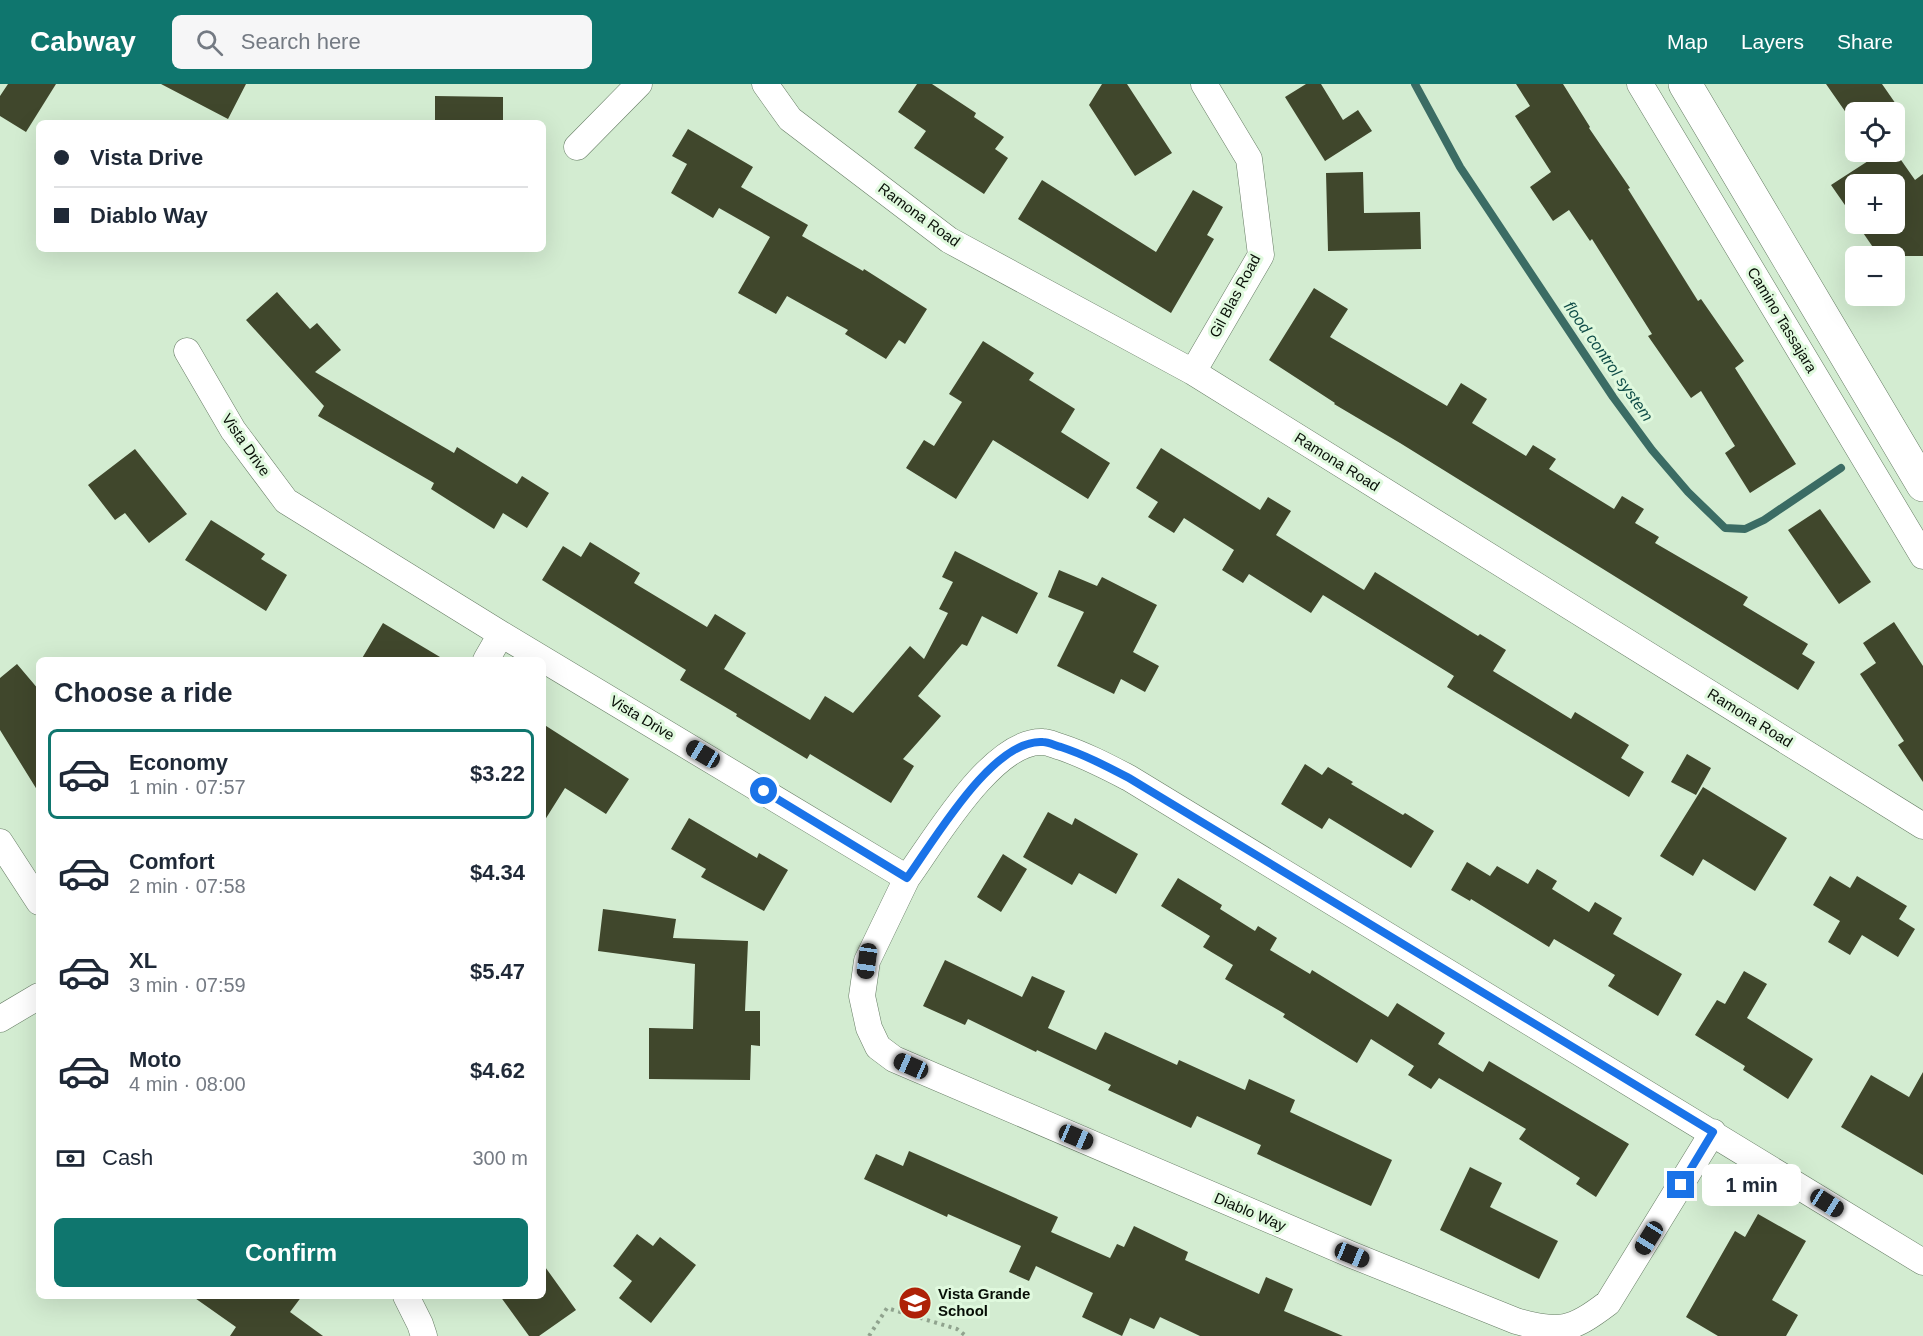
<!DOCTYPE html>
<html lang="en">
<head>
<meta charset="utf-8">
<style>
	:root { --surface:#fff; --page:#f6f6f7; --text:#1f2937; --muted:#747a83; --line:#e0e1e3; --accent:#0f766e }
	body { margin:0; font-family:Helvetica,sans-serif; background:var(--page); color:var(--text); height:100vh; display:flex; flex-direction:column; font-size:22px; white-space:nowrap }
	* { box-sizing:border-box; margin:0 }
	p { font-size:20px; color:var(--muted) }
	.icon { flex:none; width:33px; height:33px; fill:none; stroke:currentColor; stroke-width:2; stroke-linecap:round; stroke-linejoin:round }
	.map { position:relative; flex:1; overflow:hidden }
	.details { position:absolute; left:36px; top:573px; width:510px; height:642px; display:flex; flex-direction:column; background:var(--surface); border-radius:9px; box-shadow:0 6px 24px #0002 }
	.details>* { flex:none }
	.banner { position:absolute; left:36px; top:36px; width:510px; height:132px; border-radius:9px; box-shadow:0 6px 24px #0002; display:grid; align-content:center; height:132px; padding:0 18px; background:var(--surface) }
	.buttons { position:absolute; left:1845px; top:18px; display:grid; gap:12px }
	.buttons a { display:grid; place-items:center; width:60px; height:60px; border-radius:9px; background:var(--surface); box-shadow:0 6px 24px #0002; font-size:30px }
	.end { position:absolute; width:27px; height:27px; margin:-14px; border:8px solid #1a73e8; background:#fff; box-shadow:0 0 0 3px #fff }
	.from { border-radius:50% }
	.bubble { position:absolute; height:42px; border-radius:9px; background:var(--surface); box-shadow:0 6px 24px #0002; font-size:20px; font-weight:600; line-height:42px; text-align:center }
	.car { position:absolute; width:18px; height:36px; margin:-18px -9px; border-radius:8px; box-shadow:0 0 4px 2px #0007; background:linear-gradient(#222 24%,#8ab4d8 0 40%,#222 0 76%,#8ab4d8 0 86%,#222 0) }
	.banner b { display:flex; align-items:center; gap:21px; height:57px; font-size:22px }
	.banner b+b { border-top:2px solid var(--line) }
	.banner i { width:15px; height:15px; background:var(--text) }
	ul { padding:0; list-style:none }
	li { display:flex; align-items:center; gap:18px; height:90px; margin:0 12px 9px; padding:0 6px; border:3px solid transparent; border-radius:9px }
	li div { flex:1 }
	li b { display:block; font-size:22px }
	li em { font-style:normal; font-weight:600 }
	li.on { border-color:var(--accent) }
	li>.icon { width:54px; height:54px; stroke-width:1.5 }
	h2 { padding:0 18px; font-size:27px; line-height:72px }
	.pay { display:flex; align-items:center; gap:15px; height:66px; padding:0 18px; font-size:22px }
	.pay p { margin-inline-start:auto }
	.cta { display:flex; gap:12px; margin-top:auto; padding:12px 18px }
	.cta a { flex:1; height:69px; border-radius:9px; background:var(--accent); color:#fff; font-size:24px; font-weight:600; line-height:69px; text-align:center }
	header { display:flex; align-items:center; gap:36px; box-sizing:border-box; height:84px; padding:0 30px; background:var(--accent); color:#fff }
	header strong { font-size:28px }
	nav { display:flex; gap:33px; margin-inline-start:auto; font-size:21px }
	.search { width:420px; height:54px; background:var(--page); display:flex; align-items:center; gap:15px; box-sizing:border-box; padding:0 21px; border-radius:9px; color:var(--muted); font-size:22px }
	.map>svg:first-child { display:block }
</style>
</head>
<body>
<header>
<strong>Cabway</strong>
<div class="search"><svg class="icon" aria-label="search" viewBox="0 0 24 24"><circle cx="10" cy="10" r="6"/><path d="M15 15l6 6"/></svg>Search here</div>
<nav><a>Map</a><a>Layers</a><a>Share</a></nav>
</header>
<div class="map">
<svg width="1923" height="1252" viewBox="0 0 1923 1252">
	<rect width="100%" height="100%" fill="#d3ecd1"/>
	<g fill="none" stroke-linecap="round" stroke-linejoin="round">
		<!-- stream -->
		<path stroke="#3b6c64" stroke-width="8" d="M1415,0L1460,83L1613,313L1652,366L1688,408L1725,444L1745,445L1764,436L1841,384"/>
	</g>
	<!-- building -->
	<path fill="#40472c" d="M8,0H56L26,48L0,32V12Z
		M161,0H246L228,35Z
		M917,0H932L976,29L974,33L1004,53L995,65L1008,74L984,110L914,64L926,47L898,28Z
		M1102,0H1127L1172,69L1135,92L1089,21Z
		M1306,0H1321L1343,36L1358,26L1372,47L1325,77L1285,13Z
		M1516,0H1563L1590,43L1589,44L1630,104L1628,105L1698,217L1701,215L1744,277L1735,284L1796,380L1750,409L1725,369L1735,362L1701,307L1691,314L1648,252L1652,250L1592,155L1590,157L1569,126L1553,137L1530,103L1551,88L1515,32L1530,22Z
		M1826,0H1882L1898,23L1890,28H1856V43Z
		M435,12L503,13V39H435Z
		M688,45L753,83L741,103L808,141L802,152L863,187L864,185L927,225L905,260L899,256L886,275L845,250L848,246L787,212L776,230L738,209L770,153L719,124L713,134L671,109L687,80L672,72Z
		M1894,66L1915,96L1923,90V172H1879L1857,140H1894V100H1856V137L1831,101L1882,68H1894Z
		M1363,88L1364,129L1420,128L1421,165L1328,167L1326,89Z
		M1042,96L1156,168L1193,106L1223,123L1207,151L1214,155L1171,229L1018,135Z
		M1314,204L1348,225L1330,253L1447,322L1461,299L1487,315L1472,339L1526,372L1533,361L1556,375L1549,385L1614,425L1622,412L1644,425L1635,439L1659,453L1655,459L1748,513L1743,521L1808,560L1802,570L1815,578L1798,606L1400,359L1334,320L1335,319L1269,276Z
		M277,208L310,245L317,239L341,266L315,288L454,369L457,363L517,400L522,392L549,409L527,444L503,429L494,445L431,405L434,399L318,332L324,322L246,236Z
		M983,257L1034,289L1029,296L1075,325L1061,348L1110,379L1088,415L993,356L956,415L906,384L924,356L934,362L962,318L949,310Z
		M1161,364L1260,426L1268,413L1291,427L1276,451L1364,506L1375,488L1478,552L1480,550L1506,566L1493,587L1571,635L1575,628L1629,661L1621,674L1644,688L1629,713L1447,603L1454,592L1323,511L1311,529L1249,490L1243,499L1222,486L1234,466L1184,434L1174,449L1148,433L1158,418L1136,404Z
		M135,365L187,430L149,459L125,429L115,436L88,401Z
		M1820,425L1871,498L1839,520L1788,446Z
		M211,436L265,470L261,475L287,491L266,527L185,476Z
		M590,458L640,489L634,499L707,543L715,530L746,549L724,585L810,636L825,612L853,629L910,562L924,575L948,529L939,525L953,498L942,493L955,467L1038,509L1017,550L982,532L967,562L962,560L918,612L941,632L903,675L914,682L891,719L810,670L807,675L736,632L737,630L680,596L686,586L542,496L563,462L581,473Z
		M1059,486L1097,502L1102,493L1157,521L1133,568L1159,582L1145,608L1121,595L1114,610L1057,582L1084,528L1048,513Z
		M1894,538L1923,582V698L1898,661L1904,657L1860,590L1876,579L1863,559Z
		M383,539L445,576H361Z
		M17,580L39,606V709L0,646V594Z
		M543,640L629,695L606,730L565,704L543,739Z
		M1687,670L1711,684L1696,711L1671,698Z
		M1305,680L1322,691L1328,683L1353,698L1351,700L1403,731L1405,729L1434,747L1411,784L1329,734L1322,745L1281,720Z
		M1703,703L1787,754L1755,807L1703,775L1693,792L1660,772Z
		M1048,728L1072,741L1075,734L1138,770L1116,810L1079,789L1072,801L1023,773Z
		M689,734L757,774L759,769L788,786L764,827L701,793L706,785L671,765Z
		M1003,770L1027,785L1001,828L977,813Z
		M1467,778L1490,792L1497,782L1528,800L1537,785L1557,797L1552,805L1589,828L1595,818L1622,834L1613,850L1682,890L1658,932L1608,902L1615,891L1554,855L1549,863L1471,815L1470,817L1451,806Z
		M1830,792L1850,804L1857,792L1907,822L1899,835L1915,845L1898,873L1862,851L1850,871L1828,858L1840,837L1813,821Z
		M1178,794L1222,821L1220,825L1255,847L1258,842L1277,854L1270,866L1310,890L1312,886L1388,933L1397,919L1445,949L1438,960L1483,988L1489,977L1629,1060L1596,1113L1576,1100L1580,1094L1519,1055L1526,1045L1439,994L1431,1005L1408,991L1414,982L1371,955L1357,979L1283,933L1285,930L1225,895L1233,881L1203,863L1210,852L1161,822Z
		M603,825L676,835L673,854L748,857L745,927H760V962L751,961L750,996L649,995V944L693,945L695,880L598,867Z
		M945,876L1022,913L1032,892L1065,907L1048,944L1096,966L1105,948L1177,981L1179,976L1245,1006L1249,995L1295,1016L1290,1028L1392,1076L1371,1122L1257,1070L1261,1061L1197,1032L1191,1044L1108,1006L1111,1001L1037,966L1036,968L968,935L965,941L923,922Z
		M1744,887L1767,900L1747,934L1813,975L1788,1015L1743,986L1745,982L1695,951L1717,916L1725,920Z
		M1923,988V1091L1841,1043L1871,991L1909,1013Z
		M909,1067L1058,1133L1051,1148L1110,1174L1117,1160L1124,1163L1134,1142L1188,1168L1185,1176L1259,1210L1266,1193L1293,1205L1284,1227L1343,1252H1200L1160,1233L1154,1245L1130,1234L1122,1252L1082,1233L1093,1209L1036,1182L1029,1197L1009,1188L1021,1162L948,1130L947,1133L864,1095L876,1070L903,1082Z
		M1470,1083L1502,1099L1490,1123L1558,1157L1539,1195L1440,1146Z
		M1758,1130L1806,1157L1772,1216L1798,1231L1786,1252H1718L1686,1233L1735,1147L1745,1153Z
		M637,1150L653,1162L660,1153L696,1181L651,1239L619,1214L632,1197L613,1182Z
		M543,1180L576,1226L539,1252H529L500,1212H543Z
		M192,1212H302L290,1228L323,1252H230L236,1243Z"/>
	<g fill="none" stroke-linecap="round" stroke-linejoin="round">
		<defs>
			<path id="street" d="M765,0L790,35L949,156L1193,288L1923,742
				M1640,0L1923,472
				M577,63L639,0
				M187,267L233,346L286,417L501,550L907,794C934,757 993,655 1043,658C1049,658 1056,662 1061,663C1085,671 1106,682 1129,694L1923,1178
				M1193,288L1261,171L1249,75L1204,0
				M486,576L501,550
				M0,758L39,818
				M907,794L867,877L862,912L869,944L878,963L894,975L1352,1171L1516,1237C1561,1249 1571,1247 1608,1219L1713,1048
				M0,935L39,912
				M406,1212L420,1240L424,1252"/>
			<path id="secondary" d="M1685,0L1923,401"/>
		</defs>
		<!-- street casing -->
		<use href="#street" stroke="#677d65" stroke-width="27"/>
		<!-- secondary casing -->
		<use href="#secondary" stroke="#677d65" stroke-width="34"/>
		<!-- path -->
		<path stroke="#90a38e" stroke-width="4" stroke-dasharray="3 4.5" stroke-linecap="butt" d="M869,1252L887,1224L957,1245L966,1252"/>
		<!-- street -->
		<use href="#street" stroke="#fff" stroke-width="26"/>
		<!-- secondary -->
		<use href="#secondary" stroke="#fff" stroke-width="33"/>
	</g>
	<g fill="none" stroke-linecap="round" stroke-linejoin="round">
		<!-- route -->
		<path stroke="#1a73e8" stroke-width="8" d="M764,707L907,794C934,757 993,654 1043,658C1049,658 1056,662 1061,663C1085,671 1106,682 1129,694L1713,1048L1681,1101"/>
	</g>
	<!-- icons -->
	<defs>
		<symbol id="school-disc" viewBox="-11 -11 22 22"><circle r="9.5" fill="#ae2107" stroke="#e0f9de"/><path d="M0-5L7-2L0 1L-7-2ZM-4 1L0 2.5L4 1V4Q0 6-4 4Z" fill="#fff"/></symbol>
	</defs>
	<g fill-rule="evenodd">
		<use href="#school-disc" x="896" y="1200" width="38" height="38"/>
	</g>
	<g text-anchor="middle" stroke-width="6" stroke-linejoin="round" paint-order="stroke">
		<!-- street labels -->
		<g font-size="15" fill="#070e06" stroke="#e0f9de">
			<text transform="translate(919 131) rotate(36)" y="5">Ramona Road</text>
			<text transform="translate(1235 212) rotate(-62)" y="5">Gil Blas Road</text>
			<text transform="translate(1782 236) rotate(59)" y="5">Camino Tassajara</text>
			<text transform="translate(246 361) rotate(55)" y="5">Vista Drive</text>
			<text transform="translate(1337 378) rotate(32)" y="5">Ramona Road</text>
			<text transform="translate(642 634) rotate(31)" y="5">Vista Drive</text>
			<text transform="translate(1750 634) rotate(32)" y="5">Ramona Road</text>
			<text transform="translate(1250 1128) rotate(23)" y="5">Diablo Way</text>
		</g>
		<!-- poi labels -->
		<g font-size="15" font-weight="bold" fill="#070e06" stroke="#e0f9de" text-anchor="start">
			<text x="938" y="1215">Vista Grande<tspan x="938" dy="17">School</tspan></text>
		</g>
		<!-- water labels -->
		<g font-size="16" font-style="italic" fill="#104d48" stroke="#e0f9de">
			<text transform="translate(1609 277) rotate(55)" y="6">flood control system</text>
		</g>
	</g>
</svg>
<div class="buttons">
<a><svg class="icon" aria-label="locate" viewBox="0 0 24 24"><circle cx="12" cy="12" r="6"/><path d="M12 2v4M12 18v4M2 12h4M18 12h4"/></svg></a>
<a>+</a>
<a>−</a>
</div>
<i class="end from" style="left:764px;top:707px"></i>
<i class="end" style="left:1681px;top:1101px"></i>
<div class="bubble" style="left:1702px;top:1080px;width:99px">1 min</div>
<i class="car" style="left:703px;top:670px;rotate:301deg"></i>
<i class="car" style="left:867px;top:877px;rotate:188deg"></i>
<i class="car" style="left:911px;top:982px;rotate:294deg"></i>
<i class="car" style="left:1076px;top:1053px;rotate:113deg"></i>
<i class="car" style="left:1827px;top:1119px;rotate:122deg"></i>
<i class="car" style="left:1649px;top:1154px;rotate:212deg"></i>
<i class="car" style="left:1352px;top:1171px;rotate:112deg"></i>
<div class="banner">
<b><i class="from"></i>Vista Drive</b>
<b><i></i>Diablo Way</b>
</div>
<section class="details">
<h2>Choose a ride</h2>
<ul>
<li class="on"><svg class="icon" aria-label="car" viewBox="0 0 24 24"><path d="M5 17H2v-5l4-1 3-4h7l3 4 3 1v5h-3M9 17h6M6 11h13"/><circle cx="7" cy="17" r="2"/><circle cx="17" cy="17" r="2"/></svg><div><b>Economy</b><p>1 min · 07:57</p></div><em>$3.22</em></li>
<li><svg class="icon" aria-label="car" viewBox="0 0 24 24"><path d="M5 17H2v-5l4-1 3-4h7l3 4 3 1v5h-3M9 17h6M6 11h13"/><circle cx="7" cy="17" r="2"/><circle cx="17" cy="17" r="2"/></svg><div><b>Comfort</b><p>2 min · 07:58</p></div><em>$4.34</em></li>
<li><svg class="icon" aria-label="car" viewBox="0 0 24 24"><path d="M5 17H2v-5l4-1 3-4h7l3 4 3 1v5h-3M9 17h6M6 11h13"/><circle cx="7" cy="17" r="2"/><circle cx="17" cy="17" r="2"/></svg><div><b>XL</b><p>3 min · 07:59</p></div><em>$5.47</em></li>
<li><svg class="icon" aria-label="car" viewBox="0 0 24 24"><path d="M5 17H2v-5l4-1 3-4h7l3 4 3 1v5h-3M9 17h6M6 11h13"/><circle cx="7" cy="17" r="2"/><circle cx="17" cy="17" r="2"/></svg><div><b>Moto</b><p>4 min · 08:00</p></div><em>$4.62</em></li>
</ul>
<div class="pay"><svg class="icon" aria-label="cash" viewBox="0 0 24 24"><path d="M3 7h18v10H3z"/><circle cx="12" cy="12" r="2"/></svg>Cash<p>300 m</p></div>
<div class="cta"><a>Confirm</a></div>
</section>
</div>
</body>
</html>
